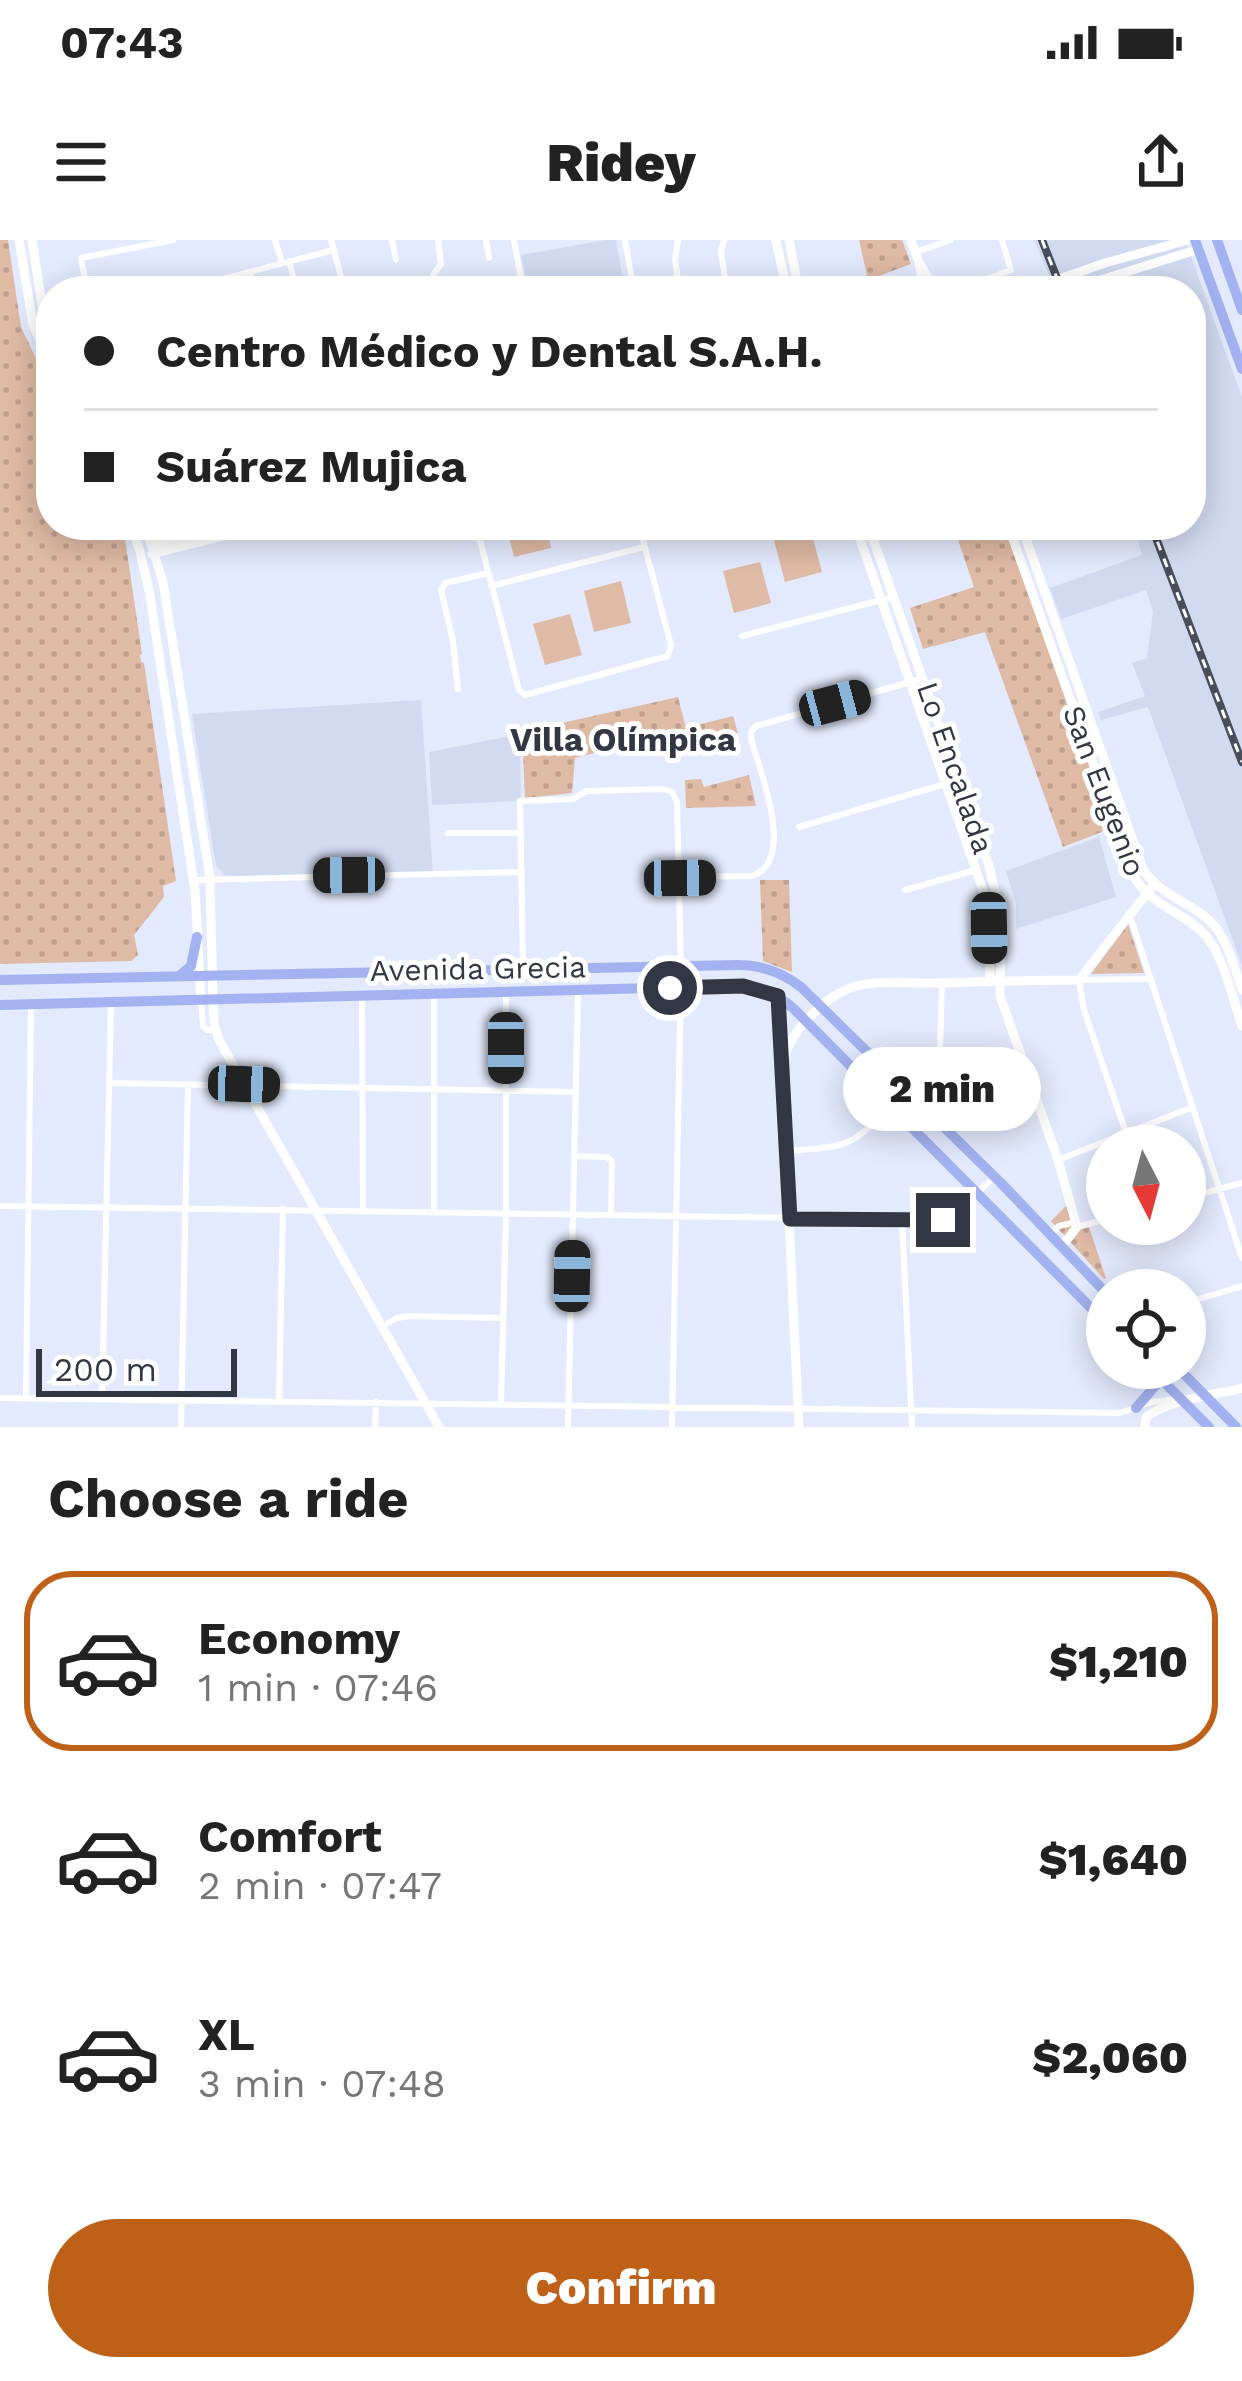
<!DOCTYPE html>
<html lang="en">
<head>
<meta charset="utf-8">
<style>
	:root { --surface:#fff; --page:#f6f6f6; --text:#222; --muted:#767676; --line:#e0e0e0; --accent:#bf6019 }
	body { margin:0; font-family:"Work Sans",sans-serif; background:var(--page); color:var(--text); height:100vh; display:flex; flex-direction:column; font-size:45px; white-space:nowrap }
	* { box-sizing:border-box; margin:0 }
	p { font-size:39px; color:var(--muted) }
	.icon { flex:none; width:66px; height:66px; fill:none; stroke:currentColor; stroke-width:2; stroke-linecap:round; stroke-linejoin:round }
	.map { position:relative; height:1187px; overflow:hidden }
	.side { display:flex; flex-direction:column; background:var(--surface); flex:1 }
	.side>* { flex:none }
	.banner { position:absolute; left:36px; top:36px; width:1170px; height:264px; border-radius:48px; box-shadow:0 6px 30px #0003; display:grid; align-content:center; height:264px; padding:0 48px; background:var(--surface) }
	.needle { width:78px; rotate:174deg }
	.buttons { position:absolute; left:1086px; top:885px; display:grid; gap:24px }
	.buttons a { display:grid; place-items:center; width:120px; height:120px; border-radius:50%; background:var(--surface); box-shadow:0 6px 30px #0003; font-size:60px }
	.scale { position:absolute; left:36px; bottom:30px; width:201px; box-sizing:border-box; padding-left:12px; border:6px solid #333743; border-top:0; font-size:33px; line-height:42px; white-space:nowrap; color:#333743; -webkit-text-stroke:9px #fff; paint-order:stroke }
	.end { position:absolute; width:54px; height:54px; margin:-27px; border:15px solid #333743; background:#fff; box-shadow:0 0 0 6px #fff }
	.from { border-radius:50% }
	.bubble { position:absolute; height:84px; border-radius:42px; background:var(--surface); box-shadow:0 6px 30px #0003; font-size:39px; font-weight:800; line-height:84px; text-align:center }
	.car { position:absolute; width:36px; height:72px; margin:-36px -18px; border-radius:15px; box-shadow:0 0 9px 3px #0007; background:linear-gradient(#222 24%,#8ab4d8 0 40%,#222 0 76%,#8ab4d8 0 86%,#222 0) }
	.banner b { display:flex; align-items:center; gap:42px; height:114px; font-size:45px }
	.banner b+b { border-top:3px solid var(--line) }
	.banner i { width:30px; height:30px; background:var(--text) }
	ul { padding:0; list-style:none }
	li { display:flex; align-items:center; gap:36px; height:180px; margin:0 24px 18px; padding:0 24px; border:6px solid transparent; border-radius:48px }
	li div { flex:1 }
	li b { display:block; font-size:45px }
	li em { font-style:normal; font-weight:800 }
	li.active { border-color:var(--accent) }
	li>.icon { width:108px; height:108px; stroke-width:1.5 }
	h2 { padding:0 48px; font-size:54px; line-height:144px }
	.button { display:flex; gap:24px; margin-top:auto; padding:24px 48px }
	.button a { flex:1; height:138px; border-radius:72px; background:var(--accent); color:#fff; font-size:48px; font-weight:800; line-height:138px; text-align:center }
	.status { display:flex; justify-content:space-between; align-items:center; height:84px; padding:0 60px; background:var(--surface); direction:ltr }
	.status svg { height:33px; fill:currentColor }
	header { display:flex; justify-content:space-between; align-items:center; height:156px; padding:0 48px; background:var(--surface); font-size:54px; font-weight:800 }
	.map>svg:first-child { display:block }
</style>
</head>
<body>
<div class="status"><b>07:43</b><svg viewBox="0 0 49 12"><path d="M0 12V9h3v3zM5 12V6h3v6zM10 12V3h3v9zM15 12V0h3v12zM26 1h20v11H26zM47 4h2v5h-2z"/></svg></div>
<header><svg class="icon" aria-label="menu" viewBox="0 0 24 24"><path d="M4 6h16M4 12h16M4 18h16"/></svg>Ridey<svg class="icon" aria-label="share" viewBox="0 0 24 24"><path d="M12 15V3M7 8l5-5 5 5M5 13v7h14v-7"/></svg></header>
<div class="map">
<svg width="1242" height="1187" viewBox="0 0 1242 1187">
	<defs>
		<pattern id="park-dots" width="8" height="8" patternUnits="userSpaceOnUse" patternTransform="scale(3)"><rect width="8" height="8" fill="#dfbaa5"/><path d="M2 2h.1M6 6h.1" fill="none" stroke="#c0a08f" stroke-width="1.8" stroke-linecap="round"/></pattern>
	</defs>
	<rect width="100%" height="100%" fill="#e3eafd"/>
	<!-- built -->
	<path fill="#d2daf1" d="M605,0H616L625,51H529L521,15Z
		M1034,0H1185L1242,157V725L1148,467L1101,480L1098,472L1145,456L1132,423L1147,418L1153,372L1146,350L1061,379L1050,348L1142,315L1133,285H1191V51H1056Z
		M421,460L433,635L229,639L216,626L192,474Z
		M520,494L521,557L517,561L432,565L429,512Z
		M1099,597L1116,657L1016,689V663L1006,631Z"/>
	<!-- grass -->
	<path fill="#dfbaa5" d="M506,285H546L551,308L514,317Z
		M811,291L822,332L785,342L774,300Z
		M760,322L771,363L734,373L723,331Z
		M621,341L631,383L594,392L584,351Z
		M570,374L582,415L545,425L533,384Z"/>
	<!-- park -->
	<path fill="url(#park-dots)" d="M0,0H8L21,87L51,150V285H117L125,299L142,414L140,415L141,422L144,423L176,641L163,646L164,657L134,695L138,715L131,721L0,724Z
		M859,0H902L911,24L868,40Z
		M953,285H1004L1112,588L1063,607L985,392L923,409L910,368L974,347Z
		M678,457L686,488L733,476L738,493L682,509L602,511L575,518L572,553L525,558L522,492Z
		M749,535L756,566L686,568L685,540L701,539L704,547Z
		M760,640H789L792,732L763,721Z
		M1128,684L1144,733L1091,734Z
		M1068,964L1076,990L1089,987L1106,1038L1104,1039L1051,981Z"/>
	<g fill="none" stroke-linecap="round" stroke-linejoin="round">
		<!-- minor -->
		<path stroke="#fff" stroke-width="6" d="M275,0L282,23
			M331,0L345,51
			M392,0L396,20
			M486,0L489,18
			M514,0L523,51
			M625,0L634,51
			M678,0L675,20L680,51
			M724,0L721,12L727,51
			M916,12L951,0
			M289,21L297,51
			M250,32L255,51
			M430,47L433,35L441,24L438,0
			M87,51L81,18L173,0
			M176,51L334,10
			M398,51L430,47
			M754,51L797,43
			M955,51L1011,30L1002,0
			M476,285L519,450L525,455L668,416L671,405L639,285
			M717,290L735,285
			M491,346L644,307
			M742,396L893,357
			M458,449L453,401L441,350L445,343L488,333
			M799,587L945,544
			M448,593H521
			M680,637L752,636C797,621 760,531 751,499V492L756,486L924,438
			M195,640L522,632
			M905,650L976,630
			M1130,676L1242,1018
			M523,727L520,561L573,559L586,551L663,549L672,552L677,562L681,734L672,1187
			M434,755V972
			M362,756L363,971
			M201,760L203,786L207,790H214
			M109,843L576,852
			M906,852L931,824L940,809L942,743
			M1126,893L1084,770L1079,740L1151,739
			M787,911C845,906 849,910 890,866
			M575,916L607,917L612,921L611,975
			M1058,920L1193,867
			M1185,958L1242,943
			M0,966L938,980L954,975L994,937
			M902,980L912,1187
			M1077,987L1107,979
			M1050,994L1059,986L1076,982
			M1185,1063L1242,1046
			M383,1086L397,1078L409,1076L503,1078
			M26,1157L31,764
			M0,1158L1120,1173L1152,1162L1176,1159
			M102,1159L111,763
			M279,1161L283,969
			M501,1163L506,974V753
			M181,1187L188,844
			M375,1187L376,1162
			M568,1187L578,753"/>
		<!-- tertiary -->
		<path stroke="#fff" stroke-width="9" d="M776,0L787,51
			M789,0L799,51
			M855,285L984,653L988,667L990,740
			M868,285L989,626L1001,677L1000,756L1058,920L1077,987L1062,1006
			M213,760L214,785L219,800L439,1187"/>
		<!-- secondary -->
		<path stroke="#fff" stroke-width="9" d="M19,0L33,85L51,125
			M32,0L44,77L51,95
			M911,0L919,22L924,51
			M920,24L935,51
			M1025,51L1105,23L1188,0
			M1066,51L1199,9
			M130,285L139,308L149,350L195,651L201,760
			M145,285L163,342L210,638L213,760
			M1008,285L1133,635C1149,666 1184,671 1206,696C1224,717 1233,760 1242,786
			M1021,285L1143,629C1160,656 1189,661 1210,681C1228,698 1234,728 1242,750
			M152,305L228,285
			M152,314L269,285
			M778,756L799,1187
			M783,825C787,793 825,755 856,746C878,740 907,743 930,743C980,742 1029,740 1079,740L1154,644
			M1145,1187L1146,1177C1173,1158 1210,1156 1242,1148"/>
		<!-- primary -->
		<path stroke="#a3b2f1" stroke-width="10" d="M1195,0L1242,129
			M1217,0L1242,70
			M179,736L191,726L197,697
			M0,740L738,725C762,725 782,732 801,747L1001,943L1107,1054
			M0,765L729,746C754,747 774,751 793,768L1107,1084
			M1150,1128L1209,1187
			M1178,1128L1236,1187
			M1136,1168L1161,1139"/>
		<defs>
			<path id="rail" d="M1042,0L1062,51
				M1151,285L1242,522"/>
		</defs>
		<!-- rail casing -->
		<use href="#rail" stroke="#494e5b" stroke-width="8"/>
		<!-- rail -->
		<use href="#rail" stroke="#fff" stroke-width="3" stroke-dasharray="9" stroke-linecap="butt"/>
	</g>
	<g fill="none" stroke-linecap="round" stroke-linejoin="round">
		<!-- route -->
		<path stroke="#333743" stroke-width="15" d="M670,748L743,746L778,756L790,979L943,980"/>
	</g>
	<g text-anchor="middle" stroke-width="10" stroke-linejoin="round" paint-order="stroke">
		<!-- street labels -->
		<g font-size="30" fill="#333743" stroke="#fff">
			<text transform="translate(955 528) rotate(71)" y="10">Lo Encalada</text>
			<text transform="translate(1104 551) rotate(69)" y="10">San Eugenio</text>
			<text transform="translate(478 729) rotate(-1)" y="10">Avenida Grecia</text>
		</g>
		<!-- neighbourhood labels -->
		<g font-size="33" font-weight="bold" fill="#333743" stroke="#fff">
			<text x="623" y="511">Villa Olímpica</text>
		</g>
	</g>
</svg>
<div class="buttons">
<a><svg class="needle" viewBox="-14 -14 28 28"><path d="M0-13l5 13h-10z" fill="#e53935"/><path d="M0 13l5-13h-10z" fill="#767676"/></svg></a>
<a><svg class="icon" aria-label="locate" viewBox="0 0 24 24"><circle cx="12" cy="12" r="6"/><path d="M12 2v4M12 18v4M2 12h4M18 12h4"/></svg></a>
</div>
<div class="scale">200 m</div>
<i class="end from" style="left:670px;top:748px"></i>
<i class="end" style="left:943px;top:980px"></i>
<div class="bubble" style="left:843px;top:807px;width:198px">2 min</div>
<i class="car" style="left:835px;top:463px;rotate:75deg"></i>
<i class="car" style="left:349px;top:635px;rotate:269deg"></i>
<i class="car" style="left:680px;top:638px;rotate:89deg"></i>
<i class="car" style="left:989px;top:688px;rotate:179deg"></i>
<i class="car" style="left:506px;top:808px;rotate:180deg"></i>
<i class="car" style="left:244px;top:844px;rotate:92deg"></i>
<i class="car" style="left:572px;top:1036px;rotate:1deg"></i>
<div class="banner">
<b><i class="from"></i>Centro Médico y Dental S.A.H.</b>
<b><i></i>Suárez Mujica</b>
</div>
</div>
<section class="side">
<h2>Choose a ride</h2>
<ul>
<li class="active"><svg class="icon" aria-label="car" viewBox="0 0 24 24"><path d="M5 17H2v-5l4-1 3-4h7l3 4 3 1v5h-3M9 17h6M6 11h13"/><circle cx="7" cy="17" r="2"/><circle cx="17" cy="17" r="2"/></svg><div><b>Economy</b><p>1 min · 07:46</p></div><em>$1,210</em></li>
<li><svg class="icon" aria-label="car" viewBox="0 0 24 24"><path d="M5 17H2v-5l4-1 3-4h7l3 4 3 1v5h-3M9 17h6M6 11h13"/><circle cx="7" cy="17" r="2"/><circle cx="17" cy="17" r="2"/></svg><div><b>Comfort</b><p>2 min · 07:47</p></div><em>$1,640</em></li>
<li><svg class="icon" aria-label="car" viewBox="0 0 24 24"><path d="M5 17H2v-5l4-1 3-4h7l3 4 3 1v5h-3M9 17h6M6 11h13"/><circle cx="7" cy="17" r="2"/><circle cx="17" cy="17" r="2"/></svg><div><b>XL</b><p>3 min · 07:48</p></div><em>$2,060</em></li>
</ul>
<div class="button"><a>Confirm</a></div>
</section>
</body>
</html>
